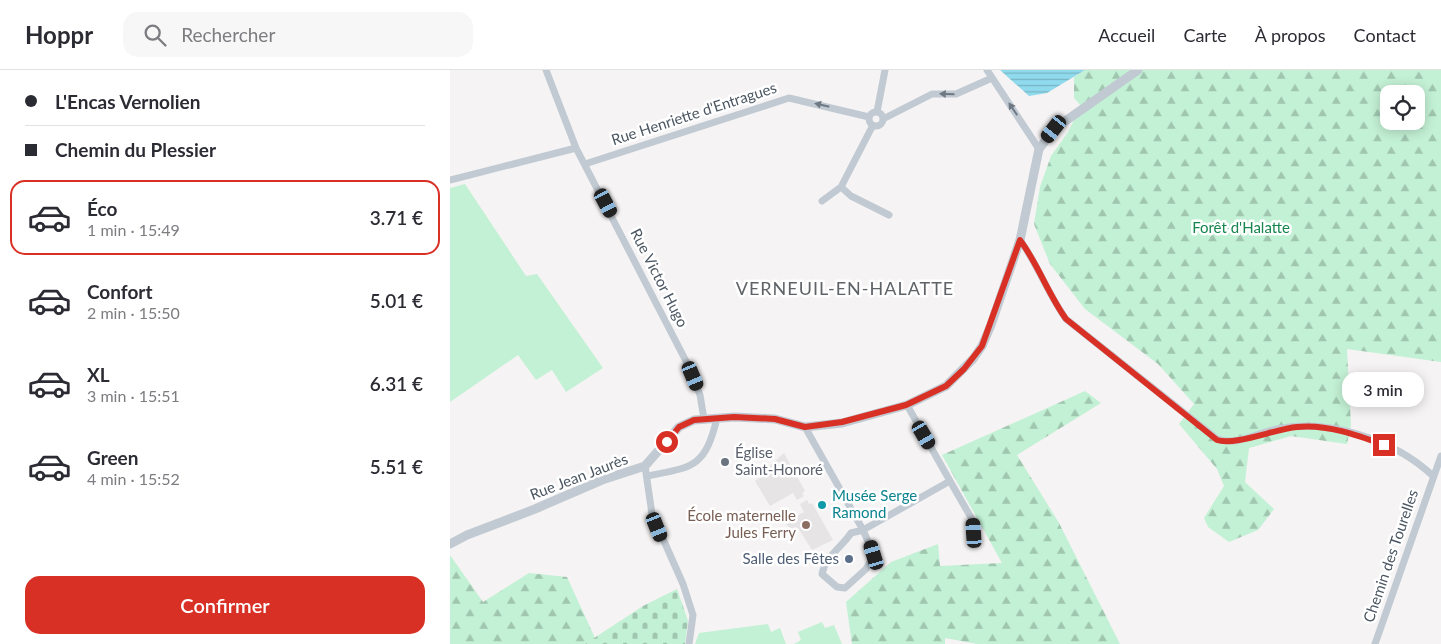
<!DOCTYPE html>
<html lang="fr">
<head>
<meta charset="utf-8">
<style>
	:root { --surface:#fff; --page:#f7f7f7; --text:#2b2b33; --muted:#7c7c81; --line:#e1e1e2; --accent:#d93025 }
	body { margin:0; font-family:Lato,sans-serif; background:var(--page); color:var(--text); height:100vh; display:flex; flex-direction:column; font-size:19px; white-space:nowrap }
	* { box-sizing:border-box; margin:0 }
	p { font-size:16px; color:var(--muted) }
	.icon { flex:none; width:28px; height:28px; fill:none; stroke:currentColor; stroke-width:2; stroke-linecap:round; stroke-linejoin:round }
	.map { position:relative; flex:1; overflow:hidden }
	.details { display:flex; flex-direction:column; background:var(--surface); width:450px }
	.details>* { flex:none }
	.top-card { display:grid; align-content:center; height:110px; padding:0 25px; background:var(--surface) }
	.buttons { position:absolute; left:930px; top:15px; display:grid; gap:10px }
	.buttons a { display:grid; place-items:center; width:45px; height:45px; border-radius:10px; background:var(--surface); box-shadow:0 2px 12px #0003; font-size:25px }
	.end { position:absolute; width:22px; height:22px; margin:-11px; border:6px solid #d93025; background:#fff; box-shadow:0 0 0 2px #fff }
	.from { border-radius:50% }
	.bubble { position:absolute; height:35px; border-radius:15px; background:var(--surface); box-shadow:0 2px 12px #0003; font-size:16px; font-weight:600; line-height:35px; text-align:center }
	.car { position:absolute; width:15px; height:30px; margin:-15px -8px; border-radius:6px; box-shadow:0 0 4px 1px #0007; background:linear-gradient(#222 24%,#8ab4d8 0 40%,#222 0 76%,#8ab4d8 0 86%,#222 0) }
	.top-card b { display:flex; align-items:center; gap:18px; height:48px; font-size:19px }
	.top-card b+b { border-top:1px solid var(--line) }
	.top-card i { width:12px; height:12px; background:var(--text) }
	ul { padding:0; list-style:none }
	li { display:flex; align-items:center; gap:15px; height:75px; margin:0 10px 8px; padding:0 15px; border:2px solid transparent; border-radius:15px }
	li div { flex:1 }
	li b { display:block; font-size:19px }
	li em { font-style:normal; font-weight:600 }
	li.on { border-color:var(--accent) }
	li>.icon { width:45px; height:45px; stroke-width:1.5 }
	.cta { display:flex; gap:10px; margin-top:auto; padding:10px 25px }
	.cta a { flex:1; height:58px; border-radius:15px; background:var(--accent); color:#fff; font-size:20px; font-weight:600; line-height:58px; text-align:center }
	header { display:flex; align-items:center; gap:30px; box-sizing:border-box; height:70px; padding:0 25px; background:var(--surface); border-bottom:1px solid var(--line) }
	header strong { font-size:24px }
	nav { display:flex; gap:28px; margin-inline-start:auto; font-size:18px }
	.search { width:350px; height:45px; background:var(--page); display:flex; align-items:center; gap:12px; box-sizing:border-box; padding:0 18px; border-radius:15px; color:var(--muted); font-size:19px }
	main { display:flex; flex:1; min-height:0 }
	.map>svg:first-child { display:block }
</style>
</head>
<body>
<header>
<strong>Hoppr</strong>
<div class="search"><svg class="icon" aria-label="search" viewBox="0 0 24 24"><circle cx="10" cy="10" r="6"/><path d="M15 15l6 6"/></svg>Rechercher</div>
<nav><a>Accueil</a><a>Carte</a><a>À propos</a><a>Contact</a></nav>
</header>
<main>
<section class="details">
<div class="top-card">
<b><i class="from"></i>L'Encas Vernolien</b>
<b><i></i>Chemin du Plessier</b>
</div>
<ul>
<li class="on"><svg class="icon" aria-label="car" viewBox="0 0 24 24"><path d="M5 17H2v-5l4-1 3-4h7l3 4 3 1v5h-3M9 17h6M6 11h13"/><circle cx="7" cy="17" r="2"/><circle cx="17" cy="17" r="2"/></svg><div><b>Éco</b><p>1 min · 15:49</p></div><em>3.71 €</em></li>
<li><svg class="icon" aria-label="car" viewBox="0 0 24 24"><path d="M5 17H2v-5l4-1 3-4h7l3 4 3 1v5h-3M9 17h6M6 11h13"/><circle cx="7" cy="17" r="2"/><circle cx="17" cy="17" r="2"/></svg><div><b>Confort</b><p>2 min · 15:50</p></div><em>5.01 €</em></li>
<li><svg class="icon" aria-label="car" viewBox="0 0 24 24"><path d="M5 17H2v-5l4-1 3-4h7l3 4 3 1v5h-3M9 17h6M6 11h13"/><circle cx="7" cy="17" r="2"/><circle cx="17" cy="17" r="2"/></svg><div><b>XL</b><p>3 min · 15:51</p></div><em>6.31 €</em></li>
<li><svg class="icon" aria-label="car" viewBox="0 0 24 24"><path d="M5 17H2v-5l4-1 3-4h7l3 4 3 1v5h-3M9 17h6M6 11h13"/><circle cx="7" cy="17" r="2"/><circle cx="17" cy="17" r="2"/></svg><div><b>Green</b><p>4 min · 15:52</p></div><em>5.51 €</em></li>
</ul>
<div class="cta"><a>Confirmer</a></div>
</section>
<div class="map">
<svg width="991" height="574" viewBox="0 0 991 574">
	<defs>
		<pattern id="forest-firs" width="22" height="20" patternUnits="userSpaceOnUse" patternTransform="scale(1.25)"><rect width="22" height="20" fill="#c3f1d5"/><path d="M5 1l3.5 6h-7zM16 11l3.5 6h-7z" fill="#a0c6b0"/></pattern>
		<pattern id="cemetery-stones" width="16" height="16" patternUnits="userSpaceOnUse" patternTransform="scale(1.25)"><rect width="16" height="16" fill="#c3f1d5"/><path d="M2 7V4a2 2 0 0 1 4 0v3zM10 15v-3a2 2 0 0 1 4 0v3z" fill="#a0c6b0"/></pattern>
		<pattern id="water-rules" width="6" height="5" patternUnits="userSpaceOnUse" patternTransform="scale(1.25)"><rect width="6" height="5" fill="#90daee"/><path d="M0 2.5h6" fill="none" stroke="#78b4c4"/></pattern>
	</defs>
	<rect width="100%" height="100%" fill="#f5f3f3"/>
	<!-- education -->
	<path fill="#e6e4e5" d="M334,383L355,421L352,423L354,426L347,430L343,423L320,436L305,411L317,402L316,399Z
		M357,430L359,434L362,433L383,470L362,480L348,458L339,463L336,460L339,458L335,452L354,442L350,434Z"/>
	<!-- grass -->
	<path fill="#c3f1d5" d="M15,114L76,206L87,204L153,298L116,322L102,300L86,310L68,285L0,332V118Z
		M372,552L375,558L384,555L392,574H344L351,570L348,562Z
		M318,554L321,562L330,558L336,574H245L249,563Z"/>
	<!-- forest -->
	<path fill="url(#forest-firs)" fill-rule="evenodd" d="M635,0H991V292L897,279L901,355L897,374L841,366L799,378L795,412L824,439L808,460L779,472L758,457L754,448L774,416L767,399L729,354L744,334L708,294L635,239L600,194L584,154L590,117L601,86L618,62L631,36L624,28V7ZM939,24H966V51H939Z
		M635,321L651,333L567,385L609,453L670,574H527L495,568V574H402L396,532L441,492L488,474L490,496L552,493L492,385Z
		M0,485L33,532L79,503L117,507L145,568L135,574H0Z"/>
	<!-- cemetery -->
	<path fill="url(#cemetery-stones)" d="M227,519L238,551L235,574H135L193,536Z"/>
	<!-- water -->
	<path fill="url(#water-rules)" d="M550,0H635L597,23L579,26Z"/>
	<g fill="none" stroke-linecap="round" stroke-linejoin="round">
		<!-- minor -->
		<path stroke="#c1cad2" stroke-width="7" d="M96,0L126,78L238,295L250,325L254,349
			M537,0L589,79
			M419 49a7 7 0 1 1 14 0a7 7 0 1 1-14 0Z
			M427,42L435,0
			M433,49L482,24H506L542,8
			M135,94L339,28L419,47
			M0,110L126,78
			M391,117L401,126L439,145
			M372,131L391,117L423,55
			M570,170C588,195 598,224 616,249L767,369C786,376 808,363 827,359C878,348 945,370 983,406
			M457,335L500,411
			M355,357L413,460L500,411L523,451L524,463
			M195,396L202,444L233,514L243,545L239,574
			M197,406C243,397 255,398 267,348
			M413,460L424,485L416,499L395,518L387,517L372,504C375,487 392,477 401,463Z
			M925,574L991,386"/>
		<!-- tertiary -->
		<path stroke="#c1cad2" stroke-width="9" d="M0,474L17,465L85,439L152,410L195,396L229,357L244,350L285,347L325,349L355,357L392,353L457,335L496,316L523,289L532,276L541,255L570,170L589,79L604,59L688,0"/>
	</g>
	<!-- one-way arrows -->
	<defs><path id="oneway-solid" d="M-6-.8H1V-3.2L6.5 0L1 3.2V.8H-6Z" transform="scale(1.25)"/></defs>
	<g fill="#6e7983">
		<use href="#oneway-solid" transform="translate(497 24) rotate(-178)"/>
		<use href="#oneway-solid" transform="translate(372 35) rotate(-167)"/>
		<use href="#oneway-solid" transform="translate(563 39) rotate(-124)"/>
	</g>
	<g fill="none" stroke-linecap="round" stroke-linejoin="round">
		<!-- route -->
		<path stroke="#d93025" stroke-width="6" d="M217,372L229,357L244,350L284,347L325,349L355,357L392,352L456,335L496,316L514,299L532,276L570,170C588,194 598,224 616,249L767,370C785,376 825,359 847,357C877,354 907,365 934,375"/>
	</g>
	<!-- markers -->
	<circle fill="#6b7280" stroke="#fff" stroke-width="2" cx="275" cy="392" r="5"/>
	<circle fill="#0f9aa8" stroke="#fff" stroke-width="2" cx="372" cy="435" r="5"/>
	<circle fill="#8d6e63" stroke="#fff" stroke-width="2" cx="356" cy="455" r="5"/>
	<circle fill="#5c6f8a" stroke="#fff" stroke-width="2" cx="399" cy="489" r="5"/>
	<g text-anchor="middle" stroke-width="5" stroke-linejoin="round" paint-order="stroke">
		<!-- street labels -->
		<g font-size="15" fill="#4a5661" stroke="#fff">
			<text transform="translate(244 44) rotate(-18)" y="5">Rue Henriette d'Entragues</text>
			<text transform="translate(209 208) rotate(63)" y="5">Rue Victor Hugo</text>
			<text transform="translate(129 407) rotate(-21)" y="5">Rue Jean Jaurès</text>
			<text transform="translate(941 486) rotate(-71)" y="5">Chemin des Tourelles</text>
		</g>
		<!-- park labels -->
		<g font-size="15" fill="#17864f" stroke="#fff">
			<text x="791" y="163">Forêt d'Halatte</text>
		</g>
		<!-- worship labels -->
		<g font-size="15" fill="#5b616d" stroke="#fff" text-anchor="start">
			<text x="285" y="388">Église<tspan x="285" dy="17">Saint-Honoré</tspan></text>
		</g>
		<!-- culture labels -->
		<g font-size="15" fill="#0d838f" stroke="#fff" text-anchor="start">
			<text x="382" y="431">Musée Serge<tspan x="382" dy="17">Ramond</tspan></text>
		</g>
		<!-- education labels -->
		<g font-size="15" fill="#785e54" stroke="#fff" text-anchor="end">
			<text x="346" y="451">École maternelle<tspan x="346" dy="17">Jules Ferry</tspan></text>
		</g>
		<!-- service labels -->
		<g font-size="15" fill="#4e5e75" stroke="#fff" text-anchor="end">
			<text x="389" y="494">Salle des Fêtes</text>
		</g>
		<!-- quarter labels -->
		<g font-size="18" letter-spacing="1" fill="#5f6368" stroke="#fff">
			<text x="395" y="225">VERNEUIL-EN-HALATTE</text>
		</g>
	</g>
</svg>
<div class="buttons">
<a><svg class="icon" aria-label="locate" viewBox="0 0 24 24"><circle cx="12" cy="12" r="6"/><path d="M12 2v4M12 18v4M2 12h4M18 12h4"/></svg></a>
</div>
<i class="end from" style="left:217px;top:372px"></i>
<i class="end" style="left:934px;top:375px"></i>
<div class="bubble" style="left:892px;top:302px;width:82px">3 min</div>
<i class="car" style="left:604px;top:59px;rotate:218deg"></i>
<i class="car" style="left:156px;top:133px;rotate:152deg"></i>
<i class="car" style="left:243px;top:306px;rotate:157deg"></i>
<i class="car" style="left:474px;top:365px;rotate:150deg"></i>
<i class="car" style="left:207px;top:457px;rotate:158deg"></i>
<i class="car" style="left:524px;top:463px;rotate:356deg"></i>
<i class="car" style="left:424px;top:485px;rotate:343deg"></i>
</div>
</main>
</body>
</html>
